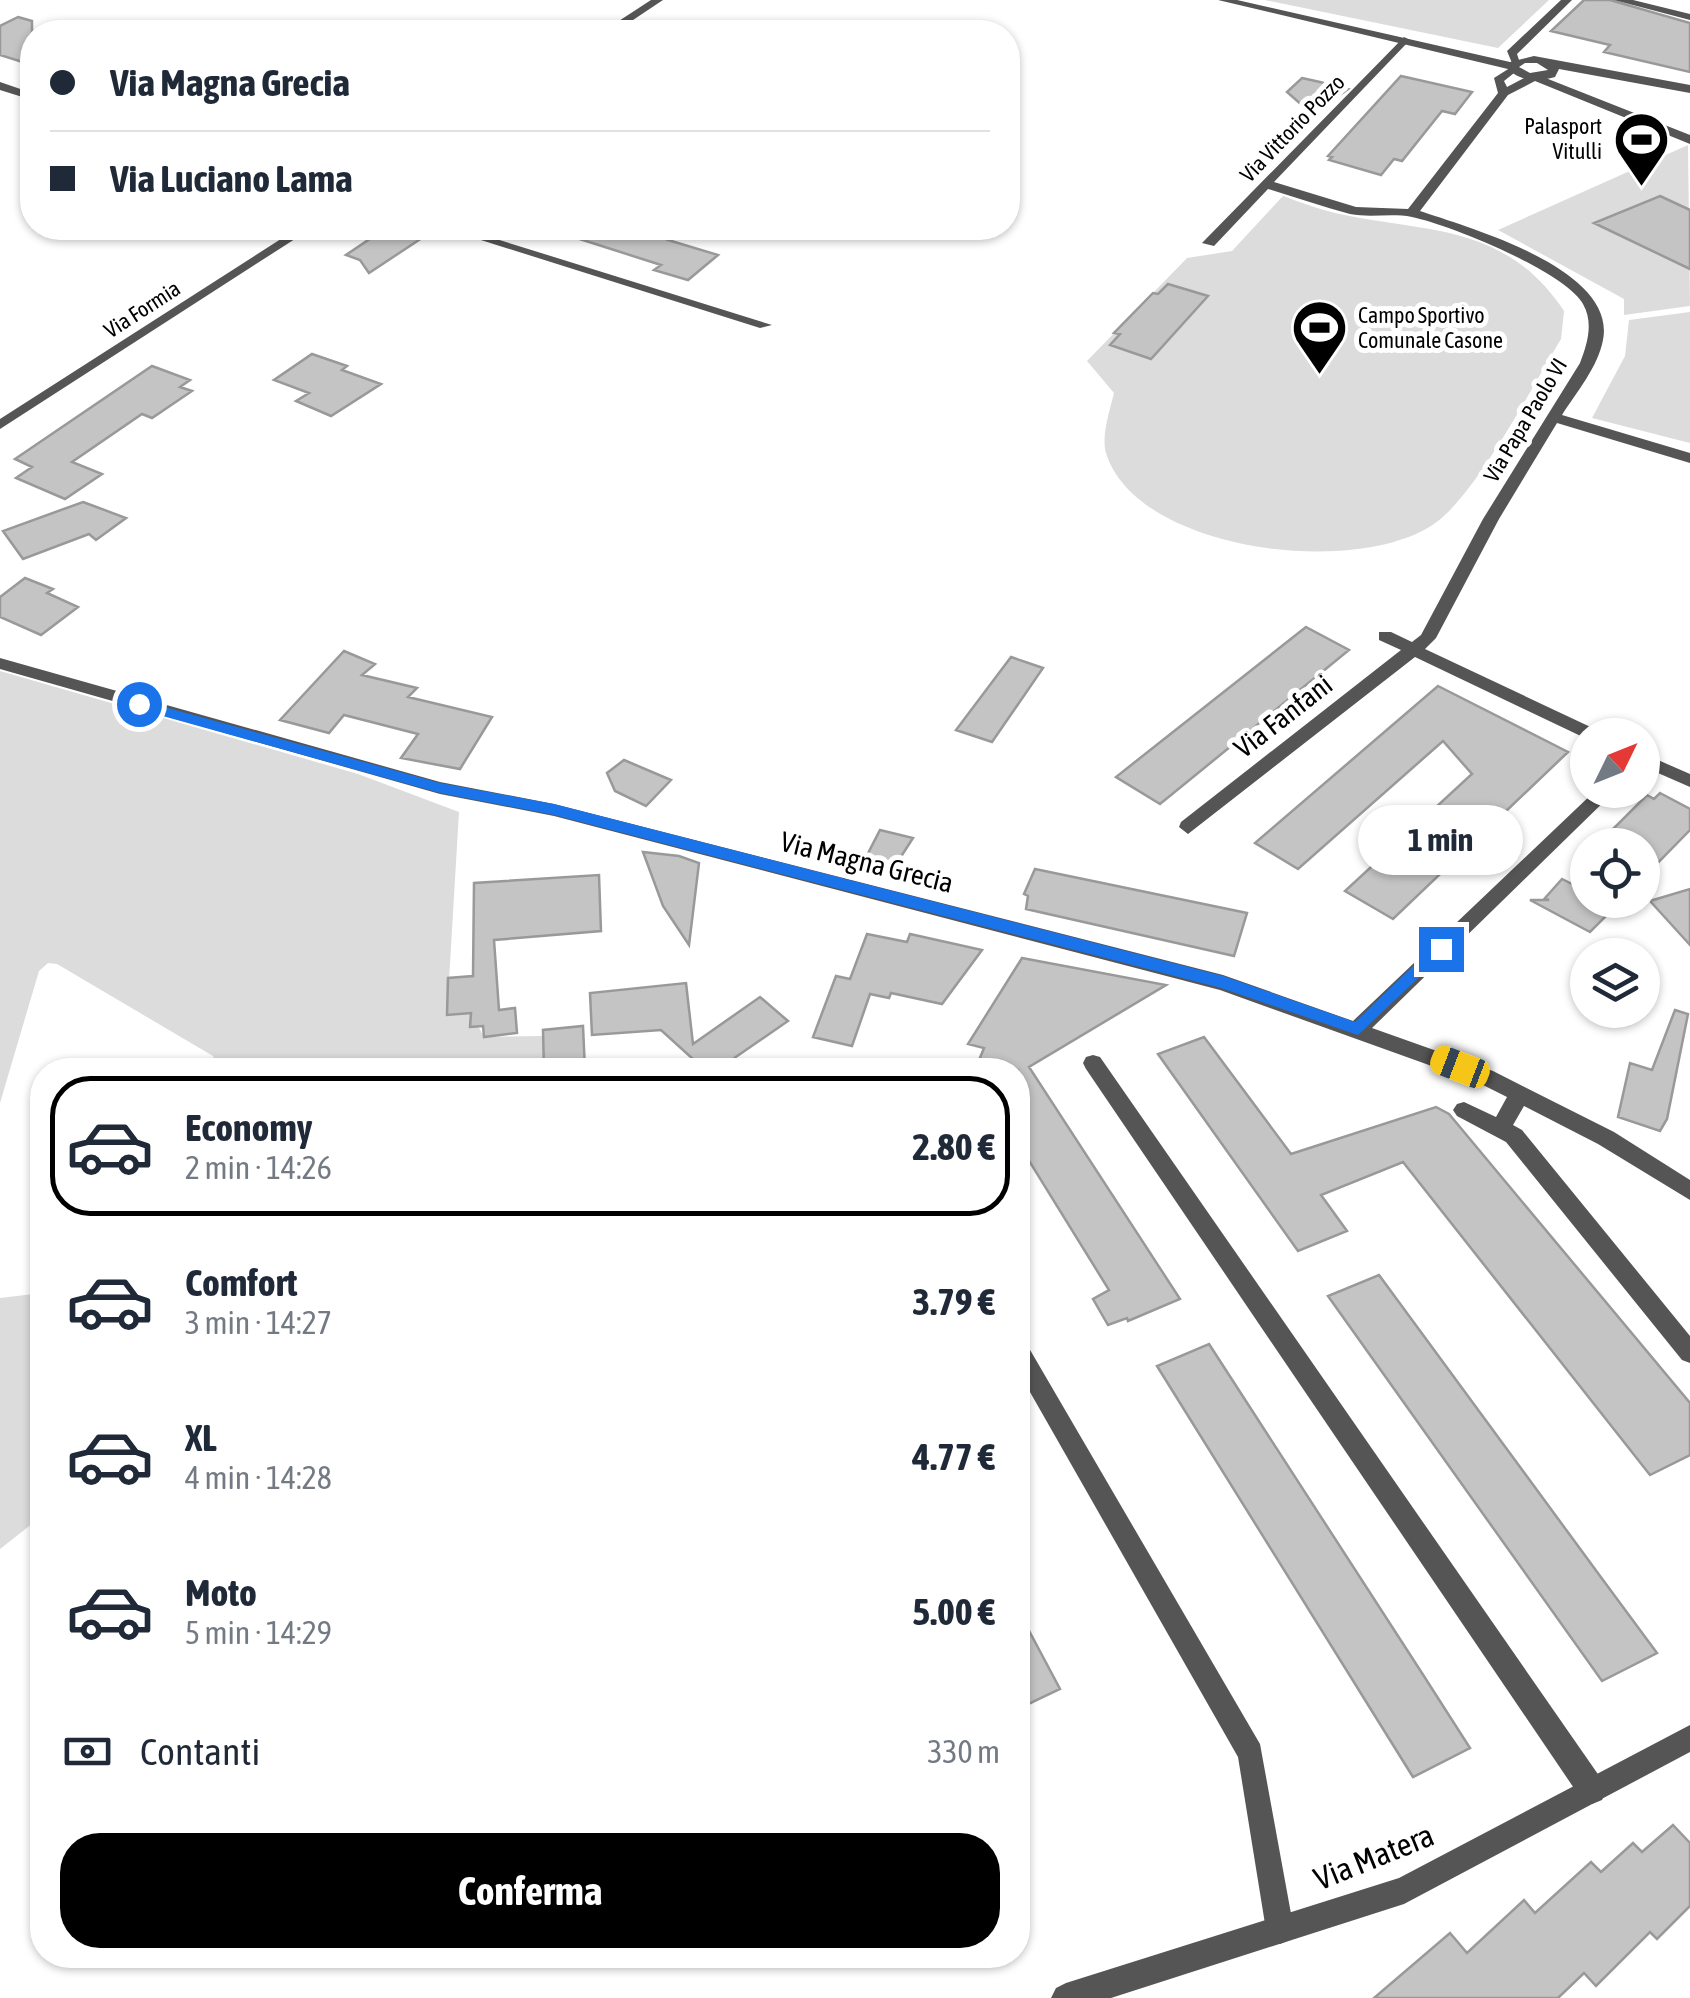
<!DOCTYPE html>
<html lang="it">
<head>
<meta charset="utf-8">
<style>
	:root { --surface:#fff; --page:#f6f6f7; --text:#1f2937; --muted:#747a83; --line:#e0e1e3; --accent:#000 }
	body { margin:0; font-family:"Asap Condensed",sans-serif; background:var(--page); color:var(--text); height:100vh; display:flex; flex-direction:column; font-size:38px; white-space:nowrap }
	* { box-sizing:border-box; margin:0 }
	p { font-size:32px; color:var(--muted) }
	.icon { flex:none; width:55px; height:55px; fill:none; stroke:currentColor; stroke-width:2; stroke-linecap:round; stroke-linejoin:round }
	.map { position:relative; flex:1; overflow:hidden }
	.side { position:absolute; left:30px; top:1058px; width:1000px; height:910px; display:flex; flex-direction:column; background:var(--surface); border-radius:40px; box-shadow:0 2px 8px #0004 }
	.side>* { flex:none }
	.top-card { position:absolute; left:20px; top:20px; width:1000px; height:220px; border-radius:40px; box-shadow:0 2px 8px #0004; display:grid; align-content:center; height:220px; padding:0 30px; background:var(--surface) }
	.needle { width:65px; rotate:47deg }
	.controls { position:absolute; left:1570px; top:718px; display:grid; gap:20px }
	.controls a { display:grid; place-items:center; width:90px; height:90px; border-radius:50%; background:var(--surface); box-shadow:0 2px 8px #0004; font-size:50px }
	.end { position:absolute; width:45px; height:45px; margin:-22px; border:12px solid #1a73e8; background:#fff; box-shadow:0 0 0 5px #fff }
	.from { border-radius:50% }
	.bubble { position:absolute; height:70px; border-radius:35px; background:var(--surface); box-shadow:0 2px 8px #0004; font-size:32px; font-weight:700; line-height:70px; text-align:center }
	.car { position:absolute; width:30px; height:60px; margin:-30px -15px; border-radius:12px; box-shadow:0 0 8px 2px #0007; background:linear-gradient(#f5c518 24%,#345 0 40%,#f5c518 0 76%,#345 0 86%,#f5c518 0) }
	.top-card b { display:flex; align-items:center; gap:35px; height:95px; font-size:38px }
	.top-card b+b { border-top:2px solid var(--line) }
	.top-card i { width:25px; height:25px; background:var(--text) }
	ul { padding:18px 0 0; list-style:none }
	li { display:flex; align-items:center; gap:30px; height:140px; margin:0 20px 15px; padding:0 10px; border:5px solid transparent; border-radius:40px }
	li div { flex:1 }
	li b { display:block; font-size:38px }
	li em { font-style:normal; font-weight:700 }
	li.current { border-color:var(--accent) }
	li>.icon { width:90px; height:90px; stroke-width:1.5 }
	.pay { display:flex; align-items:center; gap:25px; height:110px; padding:0 30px; font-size:38px }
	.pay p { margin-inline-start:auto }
	.primary-button { display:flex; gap:20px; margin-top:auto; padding:20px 30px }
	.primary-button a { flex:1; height:115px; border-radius:40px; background:var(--accent); color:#fff; font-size:40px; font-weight:700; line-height:115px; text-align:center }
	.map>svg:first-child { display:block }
</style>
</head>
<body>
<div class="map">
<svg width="1690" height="1998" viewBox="0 0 1690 1998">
	<rect width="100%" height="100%" fill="#fff"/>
	<!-- green -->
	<path fill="#dcdcdc" d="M1265,0H1549L1498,48Z
		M1688,145L1690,306L1624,315V299L1498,230Z
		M1283,196C1300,202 1318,209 1335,213C1425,233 1505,222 1564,311L1561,339C1532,387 1479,489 1438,521C1363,579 1137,553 1106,453C1101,436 1110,410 1114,393L1087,361L1187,258L1232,251Z
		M1690,312V443L1592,418L1625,356L1629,320Z
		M0,671L358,774L459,812L447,1014L471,1013L484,1037L543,1036V1070H218L213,1056L57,964L48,963L39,971L0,1103Z
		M42,1293V1516L0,1549V1298Z"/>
	<!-- building -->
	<path fill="#c4c4c4" stroke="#999" stroke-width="2.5" d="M1584,0H1610L1690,23V72L1604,52L1610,45L1551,31Z
		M18,17L32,21V65L0,55V26Z
		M1401,76L1472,92L1455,114L1442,111L1402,161L1394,159L1381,175L1329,160L1332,157L1328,156Z
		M1302,78L1320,82L1348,89L1313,115L1287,92Z
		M1660,196L1690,210V269L1594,223Z
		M386,228H437L369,273L360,260L346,255Z
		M561,228H684L668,240L718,255L688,280L654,270L661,265L561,233Z
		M1168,284L1208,296L1151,359L1110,345L1120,334L1114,333L1153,293L1158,294Z
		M312,354L347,366L342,370L381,384L331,416L296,401L309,393L274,380Z
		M152,366L190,380L180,387L192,391L152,418L142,414L72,462L102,474L65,499L16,478L32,467L15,459Z
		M83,502L126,518L96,540L89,534L23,559L3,531Z
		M25,578L53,589L47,593L78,607L41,635L0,617V597Z
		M1306,627L1349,650L1160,804L1116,777Z
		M344,651L375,664L362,675L417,688L408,697L492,717L460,769L401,758L418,734L344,715L329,733L280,720Z
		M1011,657L1043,668L992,742L956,730Z
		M1438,686L1568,752L1393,919L1345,891L1472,774L1443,741L1298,869L1255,843Z
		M624,760L671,780L646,806L615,791L607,773Z
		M1660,793L1690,809V830L1642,879V845H1597L1647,795L1654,799Z
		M880,830L913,838L893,869L864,861Z
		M643,852L679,856L699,863L689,945L663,906Z
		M1588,865V900H1622L1590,932L1530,900H1549L1545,898L1562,879L1572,884Z
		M1035,869L1247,913L1234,956L1026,909L1028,896L1024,894Z
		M599,875L601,931L494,940L499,1010L515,1008L517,1033L484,1037L483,1026L470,1027L471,1013L447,1015L448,978L473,976L474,883Z
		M1690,889V945L1650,901Z
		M867,934L907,942L910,934L982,950L942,1004L891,993L889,998L870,994L852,1046L813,1037L836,976L850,979Z
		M1022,958L1166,985L1029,1067L1180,1299L1128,1321L1127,1318L1108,1325L1093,1299L1109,1290L1018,1143V1070H975L984,1048L968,1044Z
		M686,983L693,1044L760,997L788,1021L717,1070H705L661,1030L592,1035L590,993Z
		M1675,1010L1688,1014L1667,1119L1660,1131L1618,1117L1630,1063L1652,1070Z
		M583,1026L585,1070H544L543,1030Z
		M1204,1037L1291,1154L1436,1107L1449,1114L1690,1403V1455L1650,1475L1403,1162L1321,1195L1347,1231L1298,1251L1158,1054Z
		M1379,1275L1603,1580L1657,1653L1602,1681L1328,1296Z
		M1209,1344L1420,1670L1470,1748L1413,1777L1157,1366Z
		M1018,1610L1060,1689L1018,1709Z
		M1673,1825L1690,1843V1906L1657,1939L1650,1932L1596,1986L1584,1973L1558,1998H1374L1450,1933L1467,1953L1524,1900L1535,1913L1591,1862L1601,1872L1633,1843L1642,1852Z"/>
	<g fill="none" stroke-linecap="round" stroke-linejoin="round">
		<!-- minor -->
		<path fill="#555" fill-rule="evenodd" d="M651,0H663L615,32H602Z
			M1561,0H1572L1517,54L1520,63H1512L1507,51Z
			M1614,0H1633L1690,14V20Z
			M1404,37L1410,40L1408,42L1274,182L1356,207L1408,209L1498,93L1494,78L1513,66L1519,69L1504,81L1507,87L1530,75H1538L1690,135V144L1535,81L1508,95L1420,211C1470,228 1617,269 1603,340C1598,367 1576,393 1562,415L1690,453V463L1557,423L1499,519L1436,638L1425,649L1599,731L1602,735H1588L1587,739L1415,657L1188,834L1179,827L1181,822L1401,650L1379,640V632H1391L1412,642L1421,635L1483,519L1580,363C1587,345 1594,323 1583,304C1564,271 1450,225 1412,217C1392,213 1370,218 1350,214C1322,207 1295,197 1268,189L1214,246L1202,243Z
			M0,82L32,93V100L0,90Z
			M298,228H312L0,429V419Z
			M443,228H461L772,325L760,328Z
			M0,658L440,782L554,804L1223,975L1353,1021L1596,790H1616L1372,1028L1493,1071L1614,1132L1690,1180V1200L1598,1144L1524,1106L1513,1125L1522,1130L1690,1336V1363L1682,1360L1506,1142L1457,1116L1453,1110L1457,1104L1464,1102L1496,1117L1507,1097L1479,1083L1220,990L554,816L440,794L0,669Z
			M1642,753L1690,774V787L1642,766Z
			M1093,1055L1100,1057L1602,1780L1606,1790L1602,1800L1592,1804L1582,1800L1086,1069L1083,1063L1086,1057Z
			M1018,1340L1026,1343L1260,1744L1294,1930L1290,1940L1280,1944L1270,1940L1266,1930L1238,1757L1018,1371Z"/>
		<!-- tertiary -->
		<path fill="#555" fill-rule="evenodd" d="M1218,0H1237L1510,62L1534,56L1690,85V93L1559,69L1555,77C1538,82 1521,82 1508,69ZM1525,63H1537L1548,70L1530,73L1519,67Z
			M1690,1725V1752L1404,1904L1111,1998H1051L1056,1988L1066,1983L1399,1878Z"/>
	</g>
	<!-- route -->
	<path fill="#1a73e8" d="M139,700L440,783L554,804L1223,976L1355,1022L1435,945L1441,943L1449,949L1358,1035L1221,988L554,815L440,793L134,708L132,704Z"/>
	<!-- icons -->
	<defs>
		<symbol id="stadium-pin" viewBox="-11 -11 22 30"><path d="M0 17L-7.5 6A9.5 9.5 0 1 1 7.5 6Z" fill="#000" stroke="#fff"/><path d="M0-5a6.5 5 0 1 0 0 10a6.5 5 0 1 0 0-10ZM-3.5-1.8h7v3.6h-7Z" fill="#fff"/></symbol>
	</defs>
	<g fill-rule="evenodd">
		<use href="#stadium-pin" x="1610" y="108" width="63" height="86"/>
		<use href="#stadium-pin" x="1288" y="296" width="63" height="86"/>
	</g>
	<g text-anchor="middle" stroke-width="10" stroke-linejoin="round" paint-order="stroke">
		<!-- far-poi labels -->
		<g font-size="22" fill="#000" stroke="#fff" text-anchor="end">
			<text x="1602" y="134">Palasport<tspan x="1602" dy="25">Vitulli</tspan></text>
			<text x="1358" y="323" text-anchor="start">Campo Sportivo<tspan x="1358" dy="25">Comunale Casone</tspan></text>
		</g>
		<!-- far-street labels -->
		<g font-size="22" fill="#000" stroke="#fff">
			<text transform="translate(1292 128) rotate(-46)" y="8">Via Vittorio Pozzo</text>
			<text transform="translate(142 309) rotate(-33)" y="8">Via Formia</text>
			<text transform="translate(1525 420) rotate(-59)" y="8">Via Papa Paolo VI</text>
		</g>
		<!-- street labels -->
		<g font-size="28" fill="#000" stroke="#fff">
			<text transform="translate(1283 716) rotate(-38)" y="10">Via Fanfani</text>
			<text transform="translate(867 862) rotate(14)" y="10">Via Magna Grecia</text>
		</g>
		<!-- near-street labels -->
		<g font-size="32" fill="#000" stroke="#fff">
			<text transform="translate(1374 1857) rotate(-22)" y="11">Via Matera</text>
		</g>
	</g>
</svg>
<div class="controls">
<a><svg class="needle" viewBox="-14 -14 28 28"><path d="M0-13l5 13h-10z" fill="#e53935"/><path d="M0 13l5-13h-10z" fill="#747a83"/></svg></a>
<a><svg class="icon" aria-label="locate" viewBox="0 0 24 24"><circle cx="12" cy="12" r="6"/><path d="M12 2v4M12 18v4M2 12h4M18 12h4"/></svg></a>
<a><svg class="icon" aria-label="layers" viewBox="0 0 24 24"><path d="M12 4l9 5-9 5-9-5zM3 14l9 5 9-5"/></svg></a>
</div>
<i class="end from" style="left:139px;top:704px"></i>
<i class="end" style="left:1441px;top:949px"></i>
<div class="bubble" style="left:1358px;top:805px;width:165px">1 min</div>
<i class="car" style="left:1460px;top:1067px;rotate:291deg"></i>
<div class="top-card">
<b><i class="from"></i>Via Magna Grecia</b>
<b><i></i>Via Luciano Lama</b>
</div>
<section class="side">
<ul>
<li class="current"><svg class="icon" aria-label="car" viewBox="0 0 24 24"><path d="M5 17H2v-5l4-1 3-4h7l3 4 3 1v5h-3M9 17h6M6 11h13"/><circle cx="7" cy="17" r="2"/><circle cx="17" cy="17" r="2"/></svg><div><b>Economy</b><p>2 min · 14:26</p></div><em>2.80 €</em></li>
<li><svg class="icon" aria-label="car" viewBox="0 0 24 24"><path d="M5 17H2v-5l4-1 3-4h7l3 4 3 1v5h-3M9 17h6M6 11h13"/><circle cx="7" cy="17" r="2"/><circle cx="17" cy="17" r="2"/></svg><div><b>Comfort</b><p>3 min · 14:27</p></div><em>3.79 €</em></li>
<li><svg class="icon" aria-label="car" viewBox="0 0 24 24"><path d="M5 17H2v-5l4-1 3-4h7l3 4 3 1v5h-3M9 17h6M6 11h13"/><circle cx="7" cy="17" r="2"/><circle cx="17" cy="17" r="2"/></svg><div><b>XL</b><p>4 min · 14:28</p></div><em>4.77 €</em></li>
<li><svg class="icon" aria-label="car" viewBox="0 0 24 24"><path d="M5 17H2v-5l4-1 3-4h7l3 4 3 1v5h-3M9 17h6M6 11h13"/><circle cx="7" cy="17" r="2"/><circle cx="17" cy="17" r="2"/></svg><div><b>Moto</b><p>5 min · 14:29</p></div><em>5.00 €</em></li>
</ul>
<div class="pay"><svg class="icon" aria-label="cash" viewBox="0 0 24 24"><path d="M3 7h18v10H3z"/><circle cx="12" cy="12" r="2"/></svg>Contanti<p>330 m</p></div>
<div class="primary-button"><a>Conferma</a></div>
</section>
</div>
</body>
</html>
